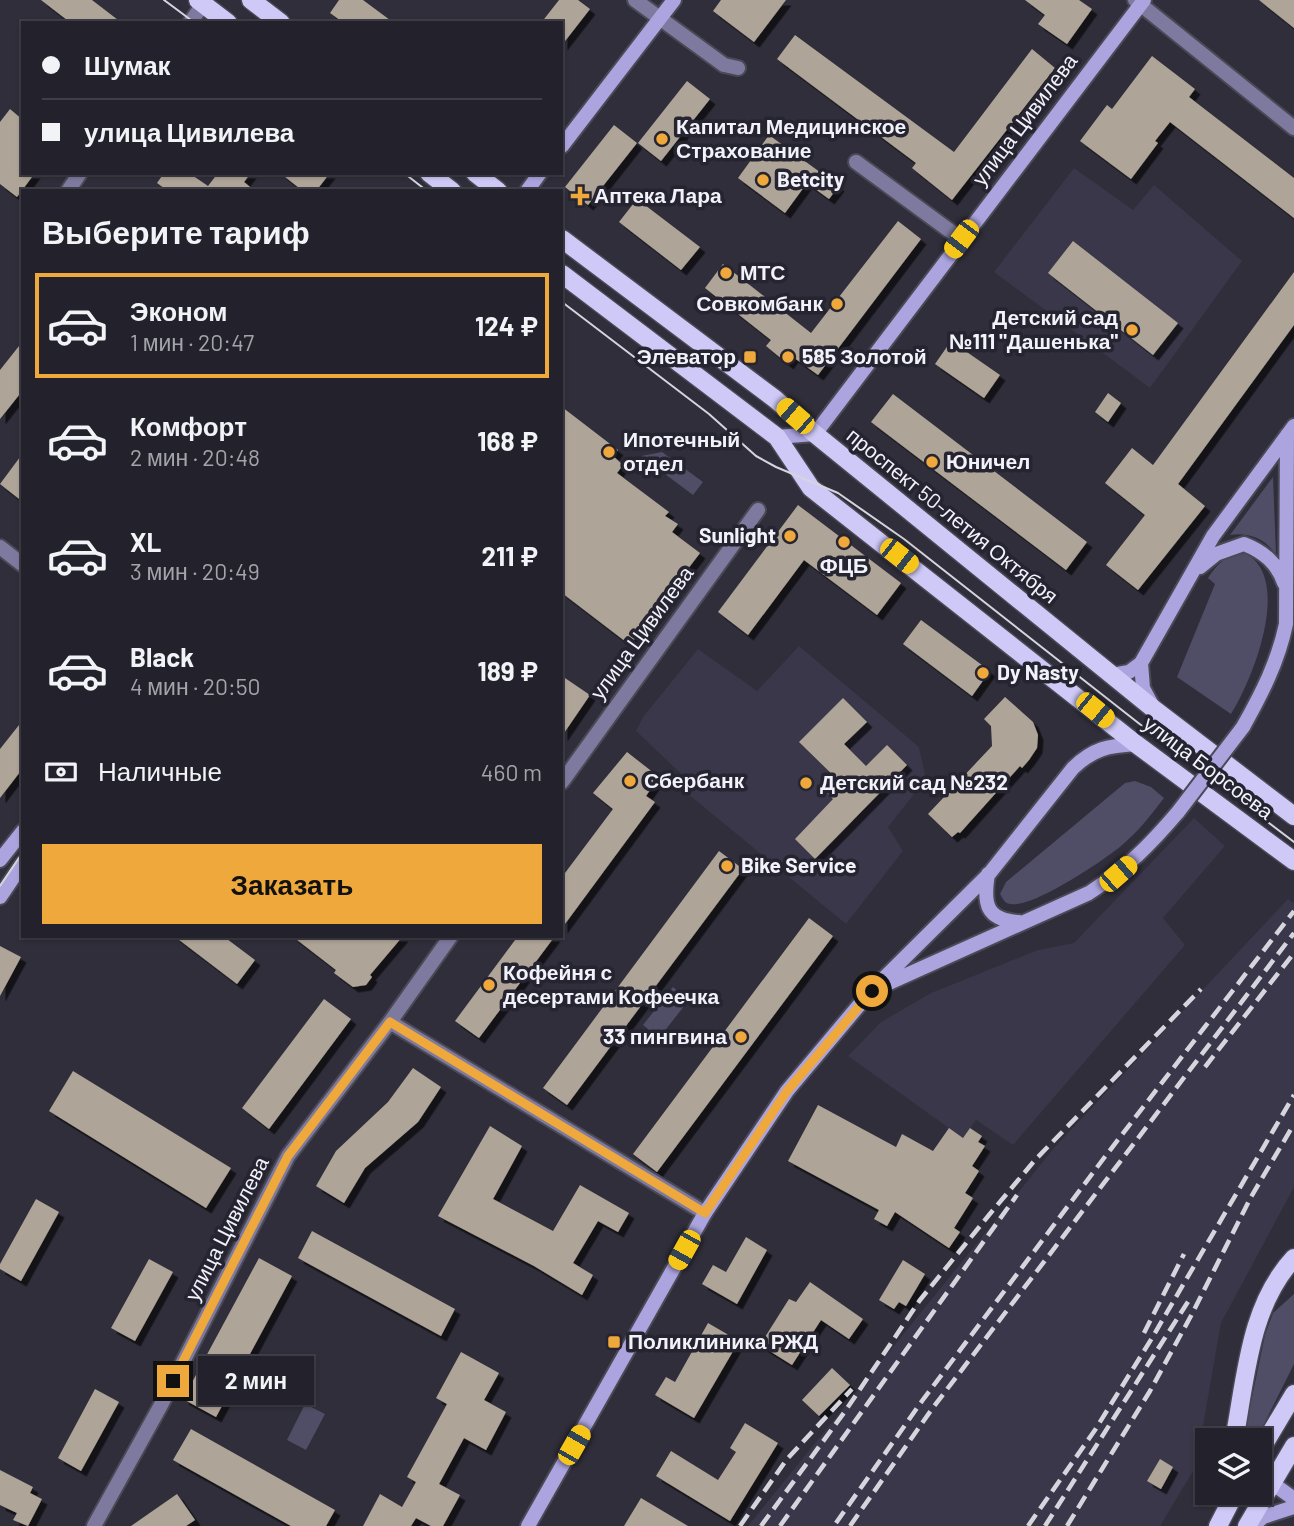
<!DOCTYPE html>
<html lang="ru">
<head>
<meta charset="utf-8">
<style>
	:root { --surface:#23222c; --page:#2b2a34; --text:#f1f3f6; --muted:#a3a4a9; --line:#403f48; --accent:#eea83c }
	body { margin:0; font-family:Barlow,sans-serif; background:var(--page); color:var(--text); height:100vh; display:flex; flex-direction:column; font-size:26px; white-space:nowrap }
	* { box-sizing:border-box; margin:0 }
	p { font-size:23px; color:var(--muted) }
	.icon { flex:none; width:38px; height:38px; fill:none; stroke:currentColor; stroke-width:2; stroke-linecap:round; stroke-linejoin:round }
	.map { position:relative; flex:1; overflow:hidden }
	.details { position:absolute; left:21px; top:189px; width:542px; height:749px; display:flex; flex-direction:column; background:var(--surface); border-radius:0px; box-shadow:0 2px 5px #0004,0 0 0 2px var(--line) }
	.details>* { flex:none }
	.banner { position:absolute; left:21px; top:21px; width:542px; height:154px; border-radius:0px; box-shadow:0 2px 5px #0004,0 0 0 2px var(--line); display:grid; align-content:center; height:154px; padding:0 21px; background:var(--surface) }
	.buttons { position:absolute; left:1195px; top:1428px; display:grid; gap:14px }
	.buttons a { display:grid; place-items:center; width:77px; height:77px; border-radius:0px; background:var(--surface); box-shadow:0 2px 5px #0004,0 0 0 2px var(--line); font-size:35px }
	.end { position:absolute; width:32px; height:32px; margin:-16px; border:9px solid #eea83c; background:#111; box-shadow:0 0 0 4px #111 }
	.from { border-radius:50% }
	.bubble { position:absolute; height:49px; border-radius:0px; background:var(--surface); box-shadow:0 2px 5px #0004,0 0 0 2px var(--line); font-size:23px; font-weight:700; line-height:49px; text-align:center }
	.car { position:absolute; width:21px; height:42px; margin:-21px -10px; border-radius:9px; box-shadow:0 0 5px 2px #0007; background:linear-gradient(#f5c518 24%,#345 0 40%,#f5c518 0 76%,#345 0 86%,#f5c518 0) }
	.banner b { display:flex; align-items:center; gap:24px; height:66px; font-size:26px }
	.banner b+b { border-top:2px solid var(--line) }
	.banner i { width:18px; height:18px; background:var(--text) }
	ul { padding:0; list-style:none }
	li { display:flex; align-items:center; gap:21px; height:105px; margin:0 14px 10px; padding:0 7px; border:4px solid transparent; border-radius:0px }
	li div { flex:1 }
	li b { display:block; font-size:26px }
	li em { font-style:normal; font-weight:700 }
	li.on { border-color:var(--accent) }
	li>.icon { width:63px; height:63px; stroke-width:1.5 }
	h2 { padding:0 21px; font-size:32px; line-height:84px }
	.pay { display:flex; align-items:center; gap:18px; height:77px; padding:0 21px; font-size:26px }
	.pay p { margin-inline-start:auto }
	.primary-button { display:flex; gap:14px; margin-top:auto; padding:14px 21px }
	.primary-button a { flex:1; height:80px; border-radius:0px; background:var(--accent); color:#111; font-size:28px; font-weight:700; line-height:80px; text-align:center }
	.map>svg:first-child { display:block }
</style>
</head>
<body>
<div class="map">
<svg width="1294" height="1526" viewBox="0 0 1294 1526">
	<defs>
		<filter id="shadow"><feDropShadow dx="5.5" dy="5.5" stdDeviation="0" flood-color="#0009"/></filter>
	</defs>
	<rect width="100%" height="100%" fill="#2f2e3a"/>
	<!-- built -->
	<path fill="#393749" d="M1074,168L1133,210L1154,185L1242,261L1150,388L994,272Z
		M799,646L919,747L926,779L888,827L903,851L846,924L688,794L694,786L636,731L643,717L698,649L757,691Z
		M1194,818L1225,846L1163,918L1185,945L1013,1145L976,1120L963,1138L848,1056L881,1022L931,993L1038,950L1074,943Z
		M1288,899L1294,903V1187L1221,1323L1196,1466L1160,1526H748L1054,1148Z"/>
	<!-- green -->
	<path fill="#504d66" d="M662,452L703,482L693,495L641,456Z
		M1273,477L1276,555C1266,539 1249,532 1230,535Z
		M1242,552C1294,573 1255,676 1231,714L1177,677L1215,584L1208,578C1218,563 1225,557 1242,552Z
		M1135,781L1151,787L1164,798C1151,815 1138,832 1121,846C1103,861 1033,908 1011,904C1005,904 1003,899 1000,894L1006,882L1125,783Z
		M673,987L689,1000L659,1038L643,1025Z
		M1294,1294V1364L1256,1440H1243L1265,1335L1273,1313Z
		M305,1404L325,1414L306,1450L287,1440Z"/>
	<!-- building -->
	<path fill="#aea497" filter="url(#shadow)" d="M41,0H92L122,23H71Z
		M339,0H363L394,23H344L330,13Z
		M559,0H578L590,9L562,45V23H541Z
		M721,0H786L754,42L713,11Z
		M1025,0H1079L1092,9L1067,44L1038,24L1045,15Z
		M1259,0H1294V28Z
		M795,35L954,152L1032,49L1055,68L952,200L912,168L916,163L777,59Z
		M1152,56L1195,89L1189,97L1294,178V218L1170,122L1155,141L1158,143L1131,179L1080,141L1107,105L1112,109Z
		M687,81L710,99L661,161L638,143Z
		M10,109L23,120V173H35L17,197L0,184V122Z
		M614,125L637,143L588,205L565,187Z
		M769,135L839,186L829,199L807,183L785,213L738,178Z
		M164,173H189L208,186L218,173H251L244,182L255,191H168L157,183Z
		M280,173H330L316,191H303Z
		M637,199L700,247L681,270L619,222Z
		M898,221L921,239L818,375L793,357L788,364L766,346L771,340L705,288L723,264L811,333Z
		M1073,241L1178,323L1153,355L1048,273Z
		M1294,272V325L1178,484L1205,506L1138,590L1106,565L1145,515L1105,483L1132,448L1153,465Z
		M23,341V390L0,419V370Z
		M951,341L1000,375L984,398L935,364Z
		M1108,393L1121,403L1108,422L1095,412Z
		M893,394L1087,542L1066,570L871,422Z
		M562,407L618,450L613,456L623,465L617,473L669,512L665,516L678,524L672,532L700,553L630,645L562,593Z
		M23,453V502L0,484Z
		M798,505L901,583L877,615L804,560L748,635L718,612Z
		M921,620L990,671L972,696L903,644Z
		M562,676L590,695L562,736Z
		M1005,697L1033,722L1038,735L1037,748L1029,760L1022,768L1020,766L960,833L958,832L952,837L928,814L992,746L991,726L984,719Z
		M843,698L867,722L844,744L866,766L887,745L907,765L815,859L795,839L833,799L826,792L838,780L799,742Z
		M23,720V768L0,798V749Z
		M627,752L659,777L646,796L655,802L562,928V877L613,809L593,793Z
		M719,851L743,869L567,1105L543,1088Z
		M809,918L833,936L657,1172L633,1154Z
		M174,936H223L255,960L237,984Z
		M292,936H403L370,975L372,977L366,985L353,987L334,973L336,970Z
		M518,936H555L479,1038L455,1021Z
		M0,946L21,957L0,996Z
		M324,999L351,1019L269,1129L242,1108Z
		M413,1068L441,1087L418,1122L365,1168L344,1203L316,1186L336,1151L388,1102Z
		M73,1071L231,1168L206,1208L49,1111Z
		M818,1105L896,1147L902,1134L933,1151L949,1128L963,1138L970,1128L982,1136L978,1142L985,1146L972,1166L979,1171L965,1193L973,1198L954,1228L960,1232L949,1248L895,1212L887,1226L874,1219L879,1210L788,1161Z
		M490,1126L522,1146L493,1199L553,1231L580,1185L629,1213L618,1232L598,1221L573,1263L593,1275L582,1295L534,1266L438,1216Z
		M36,1199L59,1212L21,1281L0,1269V1264Z
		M312,1231L455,1309L441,1336L298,1258Z
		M746,1237L767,1250L737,1304L702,1284L713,1265L726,1272Z
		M259,1258L292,1276L216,1417L183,1399Z
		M149,1259L173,1272L135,1341L111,1328Z
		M903,1260L925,1274L906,1306L899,1302L894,1309L879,1300Z
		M810,1282L863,1319L849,1339L821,1320L792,1365L760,1345L789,1299L796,1302Z
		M708,1323L739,1341L694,1418L655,1395L666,1377L675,1382Z
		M461,1352L499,1373L484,1400L506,1412L486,1450L464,1438L439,1484L460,1495L443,1526H431L416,1518L411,1526H363L380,1494L402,1507L416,1482L407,1477L447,1404L436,1398Z
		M832,1368L850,1385L819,1416L802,1400Z
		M95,1389L119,1402L81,1471L58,1458Z
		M745,1423L778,1443L730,1521L656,1476L671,1451L718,1480L736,1452L730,1448Z
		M191,1429L335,1510L326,1526H291L173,1460Z
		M1160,1459L1173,1467L1161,1489L1147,1481Z
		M0,1470L33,1487L30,1493L42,1499L28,1526L13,1520L17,1513L0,1505Z
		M177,1494L195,1520L186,1526H131Z
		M641,1498L688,1526H624Z"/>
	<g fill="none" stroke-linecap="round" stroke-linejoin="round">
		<defs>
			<path id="street" d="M635,0L724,65L738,68
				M1135,0L1294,128
				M190,23L203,4
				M856,162L961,239
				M68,191L80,173
				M0,547L23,565
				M562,782L758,510
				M390,1022L705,1213
				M94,1526L161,1405L288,1156L390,1022L451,936"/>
			<path id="secondary" d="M562,146L674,0
				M527,191L540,173
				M777,437L815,434L1144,0
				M1200,567L1216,554L1244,544C1264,552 1277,563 1284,583
				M1141,663L1143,688L1152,705
				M1112,675L1129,672L1141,663L1213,536L1294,426
				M1243,727C1262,693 1278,662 1286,624L1287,435
				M0,860L23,831
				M988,874C983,904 986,920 1019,922
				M0,897L23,863
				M882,986L1089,893C1127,868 1149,846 1178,812
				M1272,1483L1294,1499
				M528,1526L705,1213L787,1091L871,991L989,874L1073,768C1094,748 1108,746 1136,744
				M1253,1526L1263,1517L1294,1507"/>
			<path id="primary" d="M198,0L228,23
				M251,0L281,23
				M429,173L452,191
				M475,173L498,191
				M562,239L775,399L815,434L1155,710L1294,816
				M562,274L777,437L811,488L1136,744L1294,861
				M1234,1440C1246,1378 1249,1306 1294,1258
				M1260,1451L1294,1394
				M1218,1526L1235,1493
				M1247,1526L1294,1446"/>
		</defs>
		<!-- street casing -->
		<use href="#street" stroke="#4a4955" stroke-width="18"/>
		<!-- secondary casing -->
		<use href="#secondary" stroke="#4a4955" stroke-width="18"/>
		<!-- primary casing -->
		<use href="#primary" stroke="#4a4955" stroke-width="21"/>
		<!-- street -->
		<use href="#street" stroke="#7e7a9f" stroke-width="14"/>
		<!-- secondary -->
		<use href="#secondary" stroke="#aba4df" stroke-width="14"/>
		<!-- primary -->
		<use href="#primary" stroke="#cec9f7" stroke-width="18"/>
		<!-- tram -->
		<path stroke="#d5d5de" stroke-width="2" d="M164,0L195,23
			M404,173L427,191
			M562,302L709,414L756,456L776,467L838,493L904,539L1183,758L1294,842
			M0,886L23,852"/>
		<!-- rail -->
		<path stroke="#d5d5de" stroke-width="4.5" stroke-dasharray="14 7" stroke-linecap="butt" d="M1205,1067L1294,953
			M1144,1333L1184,1254
			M836,1523L922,1401L1104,1158L1294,911
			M740,1526L787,1459L852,1389
			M761,1526L846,1410L920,1300L989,1215L1035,1160L1201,989
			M780,1526L1017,1195
			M850,1526L932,1409L1294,933
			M1028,1526L1095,1430L1152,1338L1294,1095
			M1045,1526L1191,1297
			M1067,1526L1150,1391L1192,1314L1251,1197L1294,1124"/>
		<defs>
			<path id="secondary-bridge" d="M1178,812L1243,727"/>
		</defs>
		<!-- secondary-bridge casing -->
		<use href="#secondary-bridge" stroke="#4a4955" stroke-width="18" stroke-linecap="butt"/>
		<!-- secondary-bridge -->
		<use href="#secondary-bridge" stroke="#aba4df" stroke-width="14"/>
	</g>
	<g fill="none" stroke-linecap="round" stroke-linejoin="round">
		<!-- route -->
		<path stroke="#eea83c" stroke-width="9" d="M173,1381L288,1156L390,1022L705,1213L787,1091L872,991"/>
	</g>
	<!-- markers -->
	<g fill="#eea83c" stroke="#252430" stroke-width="2.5">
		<circle cx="662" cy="139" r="7"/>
		<circle cx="763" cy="180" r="7"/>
		<path d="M576.5 185.5h7v7h7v7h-7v7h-7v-7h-7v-7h7z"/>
		<circle cx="726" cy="273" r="7"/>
		<circle cx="837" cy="304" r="7"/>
		<circle cx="1132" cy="330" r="7"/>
		<rect x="743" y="350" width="14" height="14" rx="3.5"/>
		<circle cx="788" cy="357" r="7"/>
		<circle cx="609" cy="452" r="7"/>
		<circle cx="932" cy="462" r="7"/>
		<circle cx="790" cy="536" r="7"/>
		<circle cx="844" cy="542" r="7"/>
		<circle cx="983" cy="673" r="7"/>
		<circle cx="630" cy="781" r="7"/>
		<circle cx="806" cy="783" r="7"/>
		<circle cx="727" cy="866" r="7"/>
		<circle cx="489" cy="985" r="7"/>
		<circle cx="741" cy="1037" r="7"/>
		<rect x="607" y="1335" width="14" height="14" rx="3.5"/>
	</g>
	<g text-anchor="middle" stroke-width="7" stroke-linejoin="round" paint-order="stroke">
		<!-- street labels -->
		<g font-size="21" fill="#f2f2fa" stroke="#252430">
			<text transform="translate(1025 120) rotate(-53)" y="7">улица Цивилева</text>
			<text transform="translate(952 516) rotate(39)" y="7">проспект 50-летия Октября</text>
			<text transform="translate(642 633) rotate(-54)" y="7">улица Цивилева</text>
			<text transform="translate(1208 768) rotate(37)" y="7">улица Борсоева</text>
			<text transform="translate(227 1229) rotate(-63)" y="7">улица Цивилева</text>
		</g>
		<!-- poi labels -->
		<g font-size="21" font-weight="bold" fill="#f2f2fa" stroke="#252430" text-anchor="start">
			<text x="676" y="134">Капитал Медицинское<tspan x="676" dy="24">Страхование</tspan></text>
			<text x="777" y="187">Betcity</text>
			<text x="594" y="203">Аптека Лара</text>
			<text x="740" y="280">МТС</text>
			<text x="823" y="311" text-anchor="end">Совкомбанк</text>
			<text x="1118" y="325" text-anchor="end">Детский сад<tspan x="1118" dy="24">№111 "Дашенька"</tspan></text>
			<text x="736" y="364" text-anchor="end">Элеватор</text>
			<text x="802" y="364">585 Золотой</text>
			<text x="623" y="447">Ипотечный<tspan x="623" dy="24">отдел</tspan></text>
			<text x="946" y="469">Юничел</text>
			<text x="776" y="543" text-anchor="end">Sunlight</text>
			<text x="844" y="573" text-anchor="middle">ФЦБ</text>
			<text x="997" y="680">Dy Nasty</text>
			<text x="644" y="788">Сбербанк</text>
			<text x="820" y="790">Детский сад №232</text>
			<text x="741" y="873">Bike Service</text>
			<text x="503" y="980">Кофейня с<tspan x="503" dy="24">десертами Кофеечка</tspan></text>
			<text x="727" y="1044" text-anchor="end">33 пингвина</text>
			<text x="628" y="1349">Поликлиника РЖД</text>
		</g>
	</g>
</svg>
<div class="buttons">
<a><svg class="icon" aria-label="layers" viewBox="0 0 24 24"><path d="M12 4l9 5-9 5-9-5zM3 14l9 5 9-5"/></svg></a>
</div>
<i class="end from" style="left:872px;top:991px"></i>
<i class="end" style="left:173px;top:1381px"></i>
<div class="bubble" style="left:198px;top:1356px;width:116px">2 мин</div>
<i class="car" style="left:961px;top:239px;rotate:217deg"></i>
<i class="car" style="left:795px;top:416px;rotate:311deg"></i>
<i class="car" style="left:899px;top:556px;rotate:128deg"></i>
<i class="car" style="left:1095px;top:710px;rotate:129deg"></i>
<i class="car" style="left:1118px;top:874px;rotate:49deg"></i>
<i class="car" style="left:684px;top:1250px;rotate:209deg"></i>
<i class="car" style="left:574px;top:1445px;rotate:30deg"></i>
<div class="banner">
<b><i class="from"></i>Шумак</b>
<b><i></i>улица Цивилева</b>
</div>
<section class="details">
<h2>Выберите тариф</h2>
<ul>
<li class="on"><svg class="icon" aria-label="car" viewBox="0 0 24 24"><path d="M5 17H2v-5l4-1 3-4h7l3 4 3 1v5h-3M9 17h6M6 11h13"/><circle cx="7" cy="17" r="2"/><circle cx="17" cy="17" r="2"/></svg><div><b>Эконом</b><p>1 мин · 20:47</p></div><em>124 ₽</em></li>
<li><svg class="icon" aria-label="car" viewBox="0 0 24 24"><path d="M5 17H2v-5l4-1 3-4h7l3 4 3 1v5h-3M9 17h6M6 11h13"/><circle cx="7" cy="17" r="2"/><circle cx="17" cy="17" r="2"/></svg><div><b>Комфорт</b><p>2 мин · 20:48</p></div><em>168 ₽</em></li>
<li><svg class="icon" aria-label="car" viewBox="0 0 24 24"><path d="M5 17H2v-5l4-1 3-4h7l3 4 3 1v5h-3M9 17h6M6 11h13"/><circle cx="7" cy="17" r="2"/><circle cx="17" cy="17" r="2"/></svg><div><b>XL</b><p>3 мин · 20:49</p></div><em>211 ₽</em></li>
<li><svg class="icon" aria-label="car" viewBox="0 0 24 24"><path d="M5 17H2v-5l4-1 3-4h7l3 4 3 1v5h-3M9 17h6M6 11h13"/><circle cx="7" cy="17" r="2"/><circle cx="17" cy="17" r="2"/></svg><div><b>Black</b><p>4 мин · 20:50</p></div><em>189 ₽</em></li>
</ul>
<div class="pay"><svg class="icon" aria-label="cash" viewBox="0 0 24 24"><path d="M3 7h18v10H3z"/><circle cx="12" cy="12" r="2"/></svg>Наличные<p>460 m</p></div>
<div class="primary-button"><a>Заказать</a></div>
</section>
</div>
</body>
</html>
